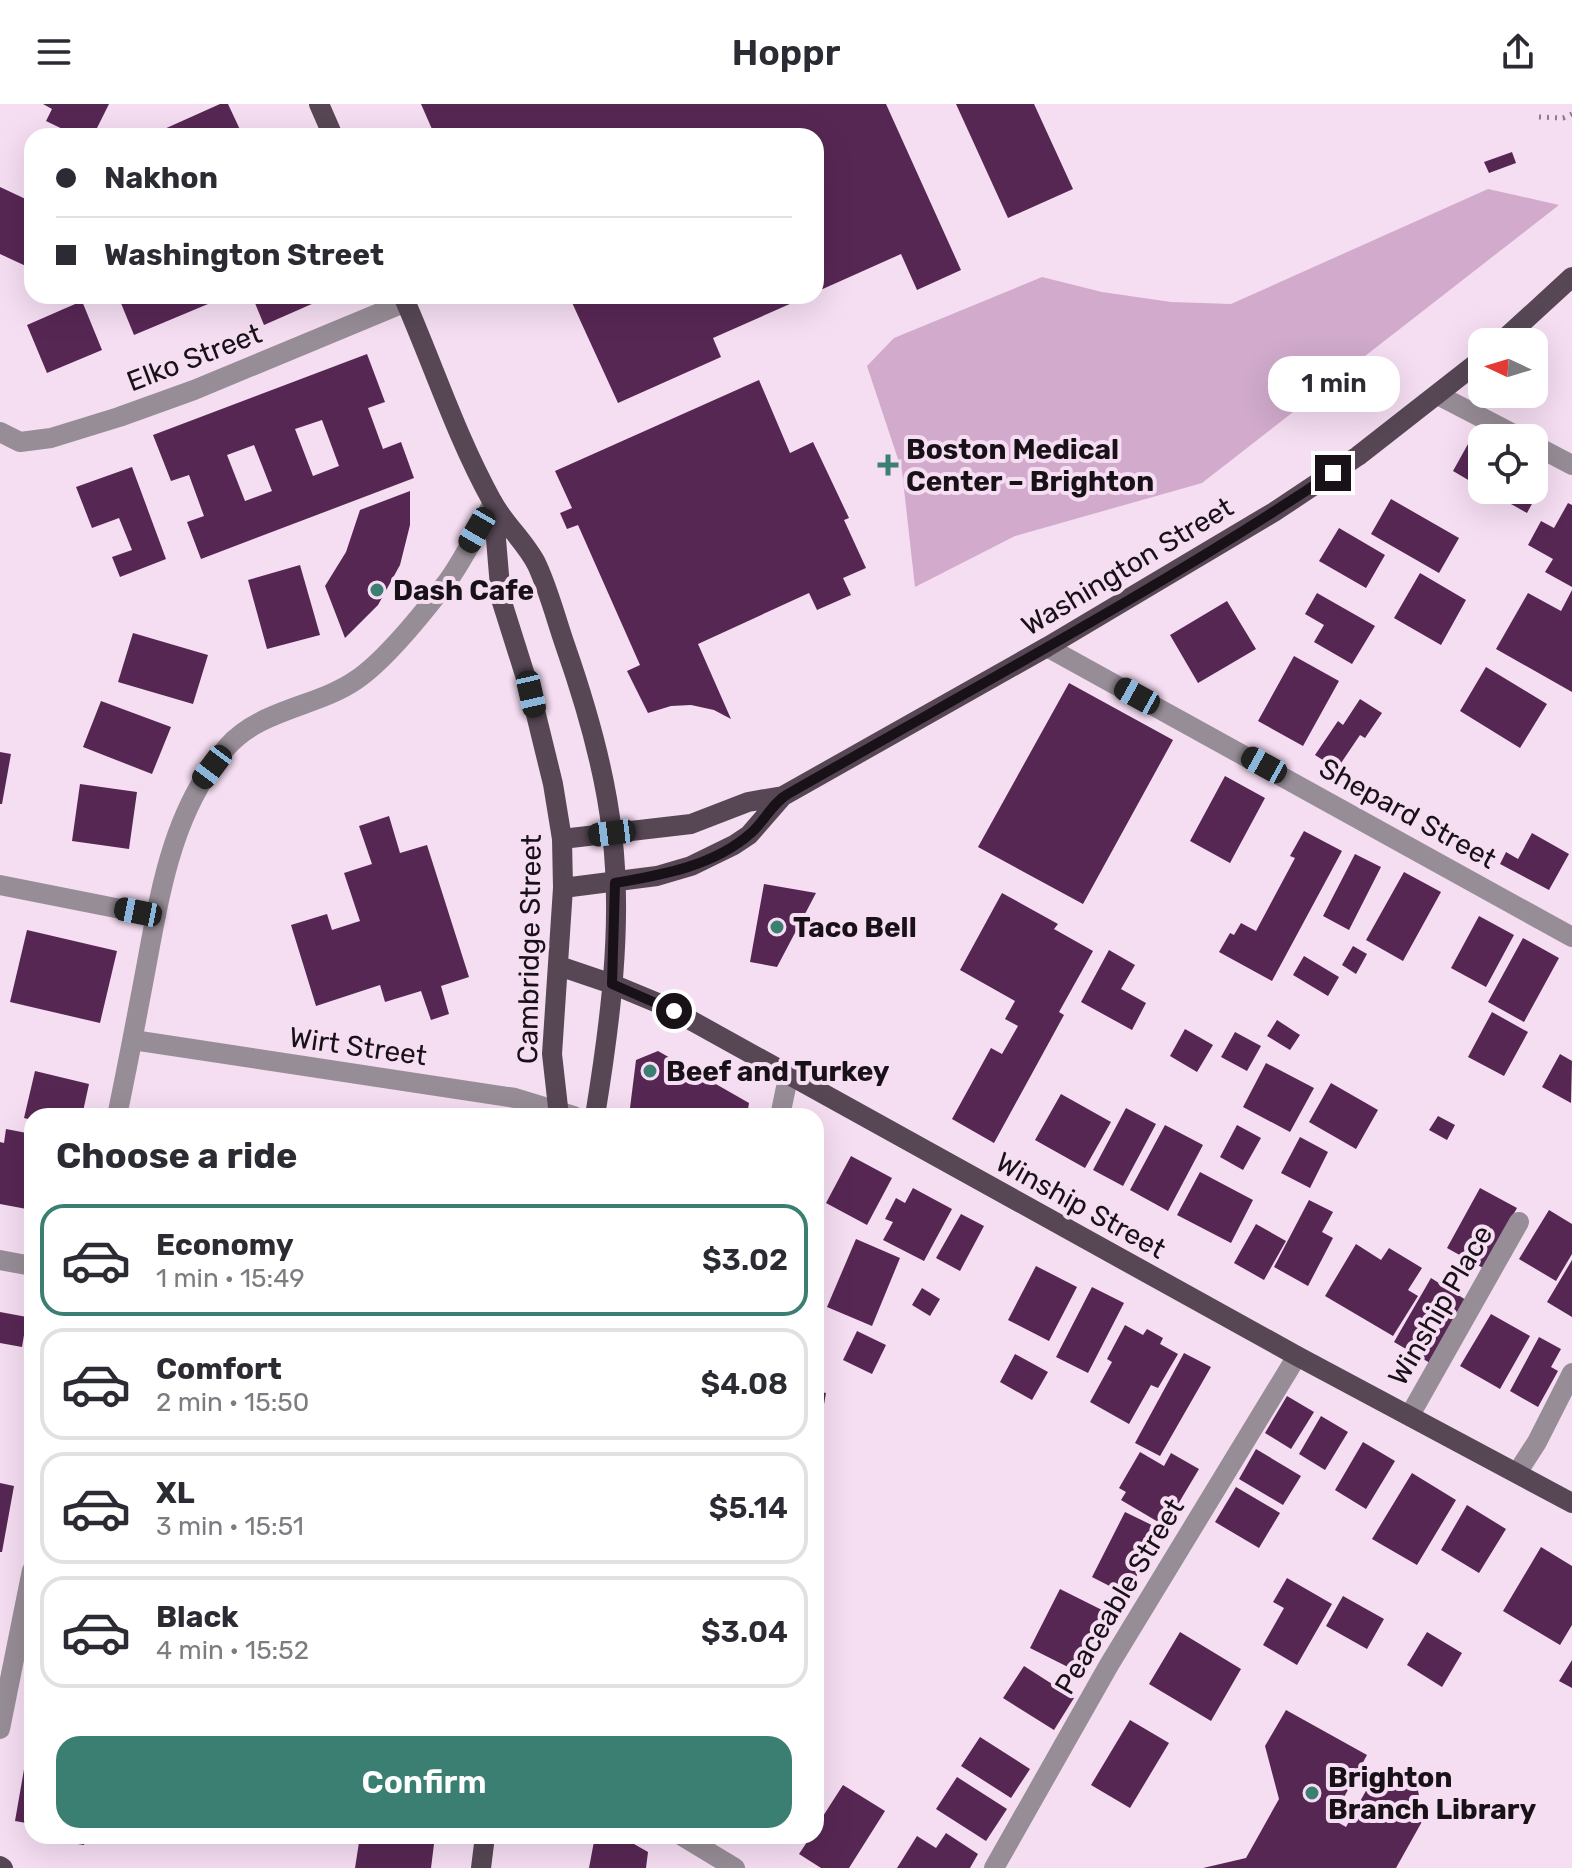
<!DOCTYPE html>
<html lang="en">
<head>
<meta charset="utf-8">
<style>
	:root { --surface:#fff; --page:#f2f2f3; --text:#2b2b33; --muted:#7c7c81; --line:#e1e1e2; --accent:#3b7f73 }
	body { margin:0; font-family:Rubik,sans-serif; background:var(--page); color:var(--text); height:100vh; display:flex; flex-direction:column; font-size:30px; white-space:nowrap }
	* { box-sizing:border-box; margin:0 }
	p { font-size:26px; color:var(--muted) }
	.icon { flex:none; width:44px; height:44px; fill:none; stroke:currentColor; stroke-width:2; stroke-linecap:round; stroke-linejoin:round }
	.map { position:relative; flex:1; overflow:hidden }
	.sheet { position:absolute; left:24px; top:1004px; width:800px; height:736px; display:flex; flex-direction:column; background:var(--surface); border-radius:24px; box-shadow:0 8px 32px #0002 }
	.sheet>* { flex:none }
	.banner { position:absolute; left:24px; top:24px; width:800px; height:176px; border-radius:24px; box-shadow:0 8px 32px #0002; display:grid; align-content:center; height:176px; padding:0 32px; background:var(--surface) }
	.needle { width:52px; rotate:274deg }
	.tools { position:absolute; left:1468px; top:224px; display:grid; gap:16px }
	.tools a { display:grid; place-items:center; width:80px; height:80px; border-radius:16px; background:var(--surface); box-shadow:0 8px 32px #0002; font-size:40px }
	.end { position:absolute; width:36px; height:36px; margin:-18px; border:10px solid #191118; background:#fff; box-shadow:0 0 0 4px #fff }
	.from { border-radius:50% }
	.bubble { position:absolute; height:56px; border-radius:24px; background:var(--surface); box-shadow:0 8px 32px #0002; font-size:26px; font-weight:600; line-height:56px; text-align:center }
	.car { position:absolute; width:24px; height:48px; margin:-24px -12px; border-radius:10px; box-shadow:0 0 6px 2px #0007; background:linear-gradient(#222 24%,#8ab4d8 0 40%,#222 0 76%,#8ab4d8 0 86%,#222 0) }
	.banner b { display:flex; align-items:center; gap:28px; height:76px; font-size:30px }
	.banner b+b { border-top:2px solid var(--line) }
	.banner i { width:20px; height:20px; background:var(--text) }
	ul { padding:0; list-style:none }
	li { display:flex; align-items:center; gap:24px; height:112px; margin:0 16px 12px; padding:0 16px; border:4px solid var(--line); border-radius:24px }
	li div { flex:1 }
	li b { display:block; font-size:30px }
	li em { font-style:normal; font-weight:600 }
	li.current { border-color:var(--accent) }
	li>.icon { width:72px; height:72px; stroke-width:1.5 }
	h2 { padding:0 32px; font-size:36px; line-height:96px }
	.cta { display:flex; gap:16px; margin-top:auto; padding:16px 32px }
	.cta a { flex:1; height:92px; border-radius:24px; background:var(--accent); color:#fff; font-size:32px; font-weight:600; line-height:92px; text-align:center }
	header { display:flex; justify-content:space-between; align-items:center; height:104px; padding:0 32px; background:var(--surface); font-size:36px; font-weight:600 }
	.map>svg:first-child { display:block }
</style>
</head>
<body>
<header><svg class="icon" aria-label="menu" viewBox="0 0 24 24"><path d="M4 6h16M4 12h16M4 18h16"/></svg>Hoppr<svg class="icon" aria-label="share" viewBox="0 0 24 24"><path d="M12 15V3M7 8l5-5 5 5M5 13v7h14v-7"/></svg></header>
<div class="map">
<svg width="1572" height="1764" viewBox="0 0 1572 1764">
	<rect width="100%" height="100%" fill="#f5ddf2"/>
	<!-- green -->
	<path fill="#d1aacc" d="M1488,85L1559,101L1202,379L1015,432L915,483L902,367L867,262L894,234L1042,173L1102,188L1171,198L1231,200Z"/>
	<!-- building -->
	<path fill="#572754" fill-rule="evenodd" d="M43,0H109L93,32H77L46,17L52,5Z
		M220,0H228L243,32H164L162,26Z
		M421,0H886L961,166L917,186L901,150L816,188V32H435Z
		M956,0H1034L1073,85L1008,114Z
		M1512,48L1516,59L1489,69L1484,58Z
		M0,83L32,98V154L28,163L0,150Z
		M118,192H204L208,200L134,231Z
		M252,192H330L264,221Z
		M569,192H808L713,234L721,253L618,299Z
		M82,197L102,246L47,269L27,221Z
		M367,250L385,298L368,304L383,345L401,338L414,374L201,455L187,418L204,412L189,371L171,377L153,331ZM322,316L339,362L313,372L295,325ZM254,341L272,387L245,397L227,351Z
		M759,276L790,349L813,338L849,414L844,416L866,464L843,474L851,491L817,506L809,489L698,540L731,615L714,606L691,601L671,602L648,609L627,567L640,561L578,421L567,425L560,409L572,404L555,367Z
		M1473,331L1482,336V384L1453,367Z
		M132,363L166,455L120,473L112,453L132,446L119,414L92,424L76,383Z
		M1534,365L1547,372L1527,409L1486,386H1534Z
		M410,387V421L400,461L378,501L345,534L325,482L346,448L360,406Z
		M1391,395L1459,434L1439,469L1371,430Z
		M1568,399L1572,401V483L1545,468L1553,455L1528,441L1541,417L1554,424Z
		M1339,424L1385,451L1366,484L1319,457Z
		M300,461L320,531L267,545L248,476Z
		M1420,469L1466,496L1441,541L1394,514Z
		M1572,486V588L1496,545L1528,489L1561,507Z
		M1317,489L1375,522L1352,560L1314,538L1324,521L1305,510Z
		M1227,497L1256,545L1198,579L1170,531Z
		M133,529L208,551L193,600L118,578Z
		M1294,552L1339,577L1303,642L1258,617Z
		M1486,563L1547,600L1520,644L1460,607Z
		M1069,579L1173,636L1083,800L978,743Z
		M1360,595L1382,609L1365,634L1360,631L1337,665L1315,651L1338,617L1343,621Z
		M101,597L171,623L152,670L83,643Z
		M0,648L11,650L2,700H0Z
		M1225,672L1265,694L1230,759L1190,737Z
		M80,680L137,688L129,745L72,737Z
		M389,712L400,749L427,741L469,873L441,882L449,910L431,916L421,887L385,898L380,881L316,902L291,821L327,810L332,826L360,817L344,769L372,760L359,722Z
		M1304,727L1342,747L1272,877L1219,848L1230,829L1234,831L1241,819L1256,827L1295,754L1290,752Z
		M1532,729L1569,750L1549,786L1500,760L1506,748L1518,755Z
		M1355,750L1381,763L1349,826L1323,812Z
		M1404,768L1441,788L1403,857L1366,836Z
		M764,780L816,789L777,863L750,858Z
		M1002,789L1058,820L1054,825L1093,847L1059,908L1064,911L994,1039L952,1015L991,944L1002,950L1018,922L1005,915L1015,897L960,866Z
		M1479,812L1514,831L1486,883L1451,864Z
		M27,826L117,847L100,919L10,898Z
		M1523,834L1559,854L1524,918L1488,898Z
		M1353,842L1367,850L1356,870L1342,861Z
		M1109,846L1135,861L1121,885L1146,899L1132,926L1081,898Z
		M1304,852L1339,873L1328,892L1293,871Z
		M1492,908L1528,928L1504,972L1468,953Z
		M1277,916L1300,931L1290,946L1267,932Z
		M1185,925L1213,941L1197,968L1170,952Z
		M1235,928L1261,942L1247,967L1221,953Z
		M658,947L749,999L747,1012H629L636,956Z
		M1560,950L1572,957L1571,999L1542,983Z
		M1266,959L1314,984L1290,1028L1243,1003Z
		M35,967L89,980L82,1012H32V1016L24,1014Z
		M1331,979L1378,1006L1356,1045L1309,1018Z
		M1061,990L1111,1018L1085,1064L1035,1036Z
		M1126,1004L1156,1020L1123,1082L1093,1066Z
		M1438,1012L1455,1021L1447,1036L1429,1026Z
		M1165,1021L1203,1041L1168,1107L1130,1086Z
		M1237,1021L1261,1034L1243,1066L1220,1053Z
		M6,1025L32,1030V1106L0,1100V1038L4,1039Z
		M1300,1033L1328,1048L1310,1084L1281,1069Z
		M851,1052L892,1074L867,1121L826,1099Z
		M1200,1068L1253,1096L1231,1139L1177,1111Z
		M913,1084L952,1105L924,1157L883,1136L893,1118L885,1115L896,1094L905,1099Z
		M1480,1084L1517,1104L1483,1164L1447,1144Z
		M1309,1096L1333,1108L1322,1128L1333,1134L1308,1182L1274,1163Z
		M1549,1106L1572,1120V1150L1556,1177L1519,1155Z
		M961,1110L984,1122L960,1167L936,1154Z
		M1256,1120L1286,1137L1264,1176L1234,1159Z
		M856,1135L900,1154L872,1222L827,1203Z
		M1356,1140L1381,1156L1389,1144L1422,1164L1408,1186L1418,1192L1393,1232L1325,1192Z
		M1572,1156V1213L1547,1198Z
		M1036,1162L1077,1183L1049,1237L1008,1216Z
		M1431,1174L1466,1196L1430,1259L1394,1238Z
		M1092,1183L1124,1199L1088,1269L1056,1253Z
		M922,1184L940,1195L930,1212L912,1201Z
		M0,1208L27,1213L22,1243L0,1239Z
		M1491,1210L1530,1232L1500,1285L1460,1262Z
		M1125,1221L1143,1231L1147,1225L1163,1234L1160,1240L1178,1250L1158,1284L1151,1281L1129,1320L1090,1298L1112,1258L1107,1255Z
		M857,1227L886,1241L872,1270L843,1256Z
		M1539,1233L1561,1245L1551,1263L1558,1267L1538,1303L1510,1287Z
		M1184,1249L1211,1263L1160,1352L1135,1339Z
		M1015,1250L1048,1268L1032,1296L1000,1278Z
		M816,1287L826,1289L818,1335H816Z
		M1287,1292L1314,1308L1291,1345L1265,1329Z
		M1321,1312L1348,1328L1325,1366L1299,1350Z
		M1363,1338L1395,1357L1366,1405L1335,1386Z
		M1256,1345L1301,1372L1283,1401L1239,1375Z
		M1140,1348L1164,1362L1171,1349L1199,1365L1165,1422L1121,1396L1126,1388L1119,1384Z
		M1412,1369L1456,1396L1417,1461L1372,1435Z
		M0,1379L14,1382L2,1448H0Z
		M1236,1383L1280,1409L1259,1444L1215,1418Z
		M1467,1401L1506,1425L1479,1469L1441,1446Z
		M1125,1408L1160,1425L1127,1491L1092,1473Z
		M816,1428L822,1431V1491L816,1490Z
		M1541,1443L1572,1462V1521L1560,1541L1503,1507Z
		M1287,1474L1332,1500L1297,1561L1263,1541L1284,1504L1273,1498Z
		M1060,1485L1112,1511L1082,1570L1030,1544Z
		M1343,1492L1384,1515L1367,1545L1326,1522Z
		M1180,1528L1241,1565L1211,1617L1149,1580Z
		M1427,1528L1462,1549L1442,1583L1407,1561Z
		M1572,1556V1584L1559,1577Z
		M1024,1562L1074,1594L1054,1626L1003,1594Z
		M1286,1606L1367,1651L1332,1715L1346,1723L1368,1683L1405,1675L1417,1682L1424,1714L1396,1764H1203L1246,1754L1279,1695L1265,1642Z
		M1130,1616L1169,1639L1130,1704L1091,1681Z
		M30,1631H32V1720L15,1717Z
		M980,1633L1030,1665L1011,1694L961,1662Z
		M957,1673L1007,1705L986,1737L936,1705Z
		M843,1681L885,1707L849,1764H821L799,1750L811,1732H816V1723Z
		M946,1729L978,1750L970,1764H897L917,1732L936,1744Z
		M46,1732H86L84,1741L46,1735Z
		M360,1732H435L431,1764H355Z
		M595,1732H620L648,1748L646,1764H589Z"/>
	<g fill="none" stroke-linecap="round" stroke-linejoin="round">
		<!-- path -->
		<path stroke="#8c7b8a" stroke-width="5" stroke-dasharray="2 6" stroke-linecap="butt" d="M1539,13L1563,14L1572,10"/>
		<!-- minor -->
		<path stroke="#978d96" stroke-width="20" d="M1438,291L1521,334
			M0,328L20,338L51,334L119,313L194,286L406,198
			M1534,341L1572,361
			M1047,543L1572,833
			M0,781L156,812
			M133,936L515,994L574,1012
			M117,1012C127,964 136,917 145,869C160,789 172,706 227,643C260,605 317,603 356,576C386,556 424,508 447,478C464,455 478,425 493,399
			M780,1012L789,969
			M0,1156L32,1162
			M1410,1311L1519,1118
			M1517,1369L1537,1338L1572,1269
			M0,1625L32,1466
			M682,1732L735,1764
			M994,1764L1109,1561L1297,1252"/>
		<!-- major -->
		<path stroke="#574755" stroke-width="20" d="M319,0L333,32
			M403,192C433,260 456,332 492,397C504,420 526,438 537,461C549,487 556,515 565,541C586,601 605,666 612,729C623,822 610,920 595,1012
			M1501,238L1572,173
			M493,399L501,495L531,590L553,680L562,735L563,784L552,950L559,1012
			M562,735L691,720L748,698L783,692
			M563,784L657,772L691,762L734,741L749,731L783,692L1047,543L1274,408L1358,352L1482,255
			M559,862L612,880L665,902L1297,1252L1572,1399
			M0,1762L3,1764
			M481,1764L485,1732"/>
	</g>
	<g fill="none" stroke-linecap="round" stroke-linejoin="round">
		<!-- route -->
		<path stroke="#191118" stroke-width="10" d="M674,907L612,880L615,779C662,771 714,762 751,729C764,718 773,698 788,690C971,585 1158,486 1333,369"/>
	</g>
	<!-- markers -->
	<g fill="#3b7f73" stroke="#f5ddf2" stroke-width="3">
		<path d="M884 349h8v8h8v8h-8v8h-8v-8h-8v-8h8z"/>
		<circle cx="377" cy="486" r="8"/>
		<circle cx="777" cy="823" r="8"/>
		<circle cx="650" cy="967" r="8"/>
		<circle cx="1312" cy="1689" r="8"/>
	</g>
	<g text-anchor="middle" stroke-width="8" stroke-linejoin="round" paint-order="stroke">
		<!-- street labels -->
		<g font-size="28" fill="#191118" stroke="#f5ddf2">
			<text transform="translate(194 253) rotate(-21)" y="10">Elko Street</text>
			<text transform="translate(1127 462) rotate(-31)" y="10">Washington Street</text>
			<text transform="translate(1408 709) rotate(29)" y="10">Shepard Street</text>
			<text transform="translate(529 845) rotate(-89)" y="10">Cambridge Street</text>
			<text transform="translate(358 942) rotate(8)" y="10">Wirt Street</text>
			<text transform="translate(1081 1101) rotate(29)" y="10">Winship Street</text>
			<text transform="translate(1440 1201) rotate(-60)" y="10">Winship Place</text>
			<text transform="translate(1119 1492) rotate(-59)" y="10">Peaceable Street</text>
		</g>
		<!-- poi labels -->
		<g font-size="28" font-weight="bold" fill="#191118" stroke="#f5ddf2" text-anchor="start">
			<text x="906" y="355">Boston Medical<tspan x="906" dy="32">Center – Brighton</tspan></text>
			<text x="393" y="496">Dash Cafe</text>
			<text x="793" y="833">Taco Bell</text>
			<text x="666" y="977">Beef and Turkey</text>
			<text x="1328" y="1683">Brighton<tspan x="1328" dy="32">Branch Library</tspan></text>
		</g>
	</g>
</svg>
<div class="tools">
<a><svg class="needle" viewBox="-14 -14 28 28"><path d="M0-13l5 13h-10z" fill="#e53935"/><path d="M0 13l5-13h-10z" fill="#7c7c81"/></svg></a>
<a><svg class="icon" aria-label="locate" viewBox="0 0 24 24"><circle cx="12" cy="12" r="6"/><path d="M12 2v4M12 18v4M2 12h4M18 12h4"/></svg></a>
</div>
<i class="end from" style="left:674px;top:907px"></i>
<i class="end" style="left:1333px;top:369px"></i>
<div class="bubble" style="left:1268px;top:252px;width:132px">1 min</div>
<i class="car" style="left:477px;top:426px;rotate:210deg"></i>
<i class="car" style="left:531px;top:590px;rotate:167deg"></i>
<i class="car" style="left:1137px;top:592px;rotate:299deg"></i>
<i class="car" style="left:1264px;top:661px;rotate:299deg"></i>
<i class="car" style="left:212px;top:663px;rotate:217deg"></i>
<i class="car" style="left:612px;top:729px;rotate:263deg"></i>
<i class="car" style="left:138px;top:808px;rotate:281deg"></i>
<div class="banner">
<b><i class="from"></i>Nakhon</b>
<b><i></i>Washington Street</b>
</div>
<section class="sheet">
<h2>Choose a ride</h2>
<ul>
<li class="current"><svg class="icon" aria-label="car" viewBox="0 0 24 24"><path d="M5 17H2v-5l4-1 3-4h7l3 4 3 1v5h-3M9 17h6M6 11h13"/><circle cx="7" cy="17" r="2"/><circle cx="17" cy="17" r="2"/></svg><div><b>Economy</b><p>1 min · 15:49</p></div><em>$3.02</em></li>
<li><svg class="icon" aria-label="car" viewBox="0 0 24 24"><path d="M5 17H2v-5l4-1 3-4h7l3 4 3 1v5h-3M9 17h6M6 11h13"/><circle cx="7" cy="17" r="2"/><circle cx="17" cy="17" r="2"/></svg><div><b>Comfort</b><p>2 min · 15:50</p></div><em>$4.08</em></li>
<li><svg class="icon" aria-label="car" viewBox="0 0 24 24"><path d="M5 17H2v-5l4-1 3-4h7l3 4 3 1v5h-3M9 17h6M6 11h13"/><circle cx="7" cy="17" r="2"/><circle cx="17" cy="17" r="2"/></svg><div><b>XL</b><p>3 min · 15:51</p></div><em>$5.14</em></li>
<li><svg class="icon" aria-label="car" viewBox="0 0 24 24"><path d="M5 17H2v-5l4-1 3-4h7l3 4 3 1v5h-3M9 17h6M6 11h13"/><circle cx="7" cy="17" r="2"/><circle cx="17" cy="17" r="2"/></svg><div><b>Black</b><p>4 min · 15:52</p></div><em>$3.04</em></li>
</ul>
<div class="cta"><a>Confirm</a></div>
</section>
</div>
</body>
</html>
